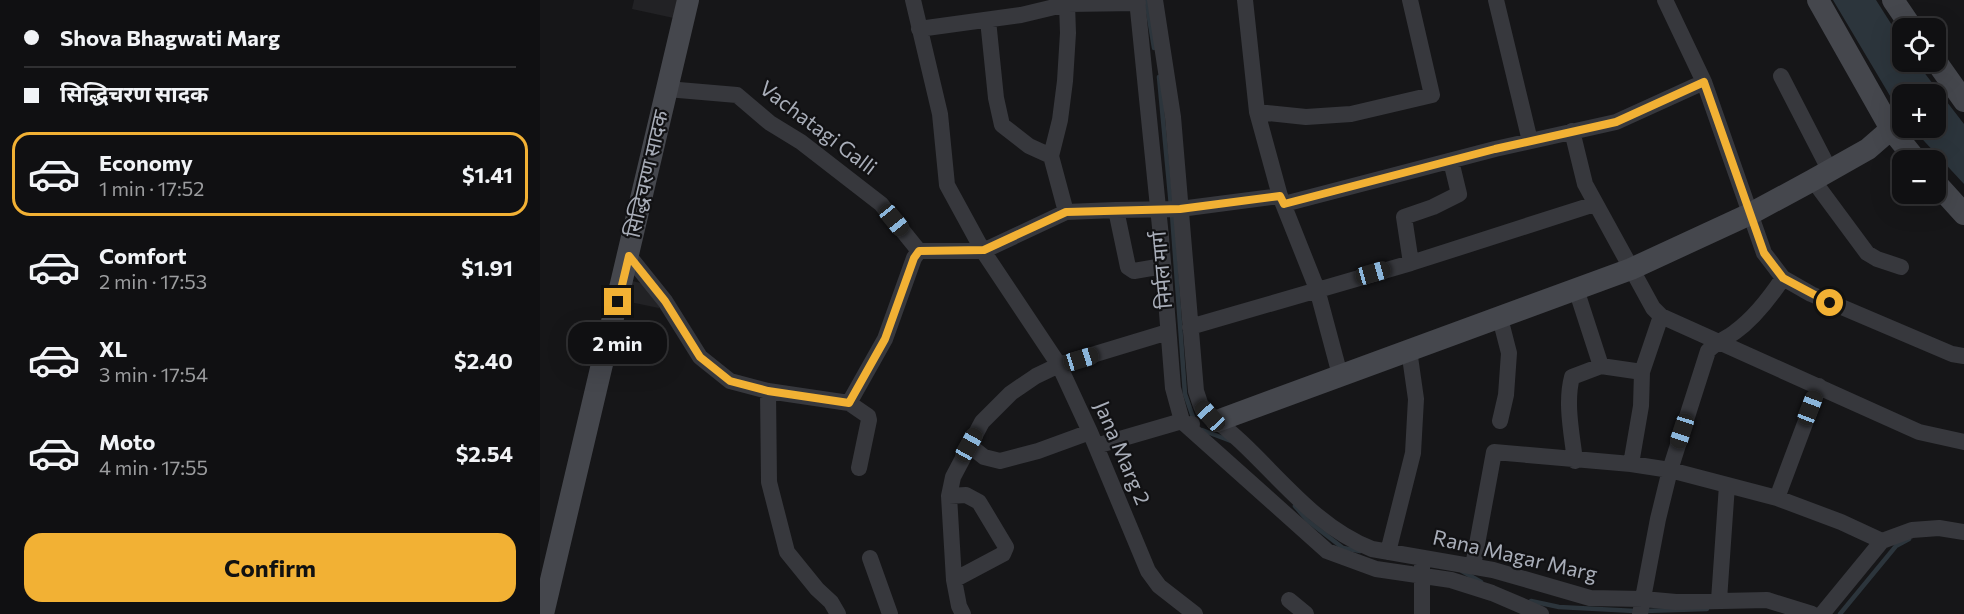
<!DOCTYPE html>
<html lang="en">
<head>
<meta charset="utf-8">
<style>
	:root { --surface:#101012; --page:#19191b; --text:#f1f3f6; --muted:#9c9d9f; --line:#303032; --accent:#f2b134 }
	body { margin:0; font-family:Commissioner,"Noto Sans Devanagari",sans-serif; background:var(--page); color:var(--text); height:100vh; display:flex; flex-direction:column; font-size:22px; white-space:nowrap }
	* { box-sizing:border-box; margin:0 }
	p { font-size:20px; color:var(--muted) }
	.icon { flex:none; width:33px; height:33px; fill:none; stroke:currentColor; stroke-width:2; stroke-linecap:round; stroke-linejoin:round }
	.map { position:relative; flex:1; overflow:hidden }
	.details { display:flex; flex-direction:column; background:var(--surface); width:540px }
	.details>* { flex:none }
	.banner { display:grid; align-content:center; height:132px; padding:0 24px; background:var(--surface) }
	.buttons { position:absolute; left:1352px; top:18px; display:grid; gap:12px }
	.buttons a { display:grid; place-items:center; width:54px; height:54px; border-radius:12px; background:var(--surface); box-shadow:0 6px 24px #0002,0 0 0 2px var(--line); font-size:30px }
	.end { position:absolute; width:27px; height:27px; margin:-14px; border:8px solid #f2b134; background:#111; box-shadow:0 0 0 3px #111 }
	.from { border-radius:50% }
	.bubble { position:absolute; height:42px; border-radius:18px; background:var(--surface); box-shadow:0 6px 24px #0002,0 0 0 2px var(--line); font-size:20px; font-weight:700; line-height:42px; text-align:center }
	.car { position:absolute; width:18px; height:36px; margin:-18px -9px; border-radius:8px; box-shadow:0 0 4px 2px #0007; background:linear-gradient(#222 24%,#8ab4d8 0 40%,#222 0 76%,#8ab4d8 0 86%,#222 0) }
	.banner b { display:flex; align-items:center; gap:21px; height:57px; font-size:22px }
	.banner b+b { border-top:2px solid var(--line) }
	.banner i { width:15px; height:15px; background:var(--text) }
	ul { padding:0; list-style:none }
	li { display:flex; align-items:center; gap:18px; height:84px; margin:0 12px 9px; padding:0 12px; border:3px solid transparent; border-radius:18px }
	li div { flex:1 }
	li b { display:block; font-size:22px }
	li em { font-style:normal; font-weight:700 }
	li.current { border-color:var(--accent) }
	li>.icon { width:54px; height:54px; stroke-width:1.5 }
	.cta { display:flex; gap:12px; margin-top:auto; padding:12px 24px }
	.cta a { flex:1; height:69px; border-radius:18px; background:var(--accent); color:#111; font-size:24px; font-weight:700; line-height:69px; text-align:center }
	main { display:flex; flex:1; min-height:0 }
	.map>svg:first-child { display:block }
</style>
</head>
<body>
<main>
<section class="details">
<div class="banner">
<b><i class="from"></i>Shova Bhagwati Marg</b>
<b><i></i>सिद्धिचरण सादक</b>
</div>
<ul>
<li class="current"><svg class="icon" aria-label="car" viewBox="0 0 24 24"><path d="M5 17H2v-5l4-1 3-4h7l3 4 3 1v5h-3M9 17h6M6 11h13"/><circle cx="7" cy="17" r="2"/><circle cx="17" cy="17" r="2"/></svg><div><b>Economy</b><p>1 min · 17:52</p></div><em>$1.41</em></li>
<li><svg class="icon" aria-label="car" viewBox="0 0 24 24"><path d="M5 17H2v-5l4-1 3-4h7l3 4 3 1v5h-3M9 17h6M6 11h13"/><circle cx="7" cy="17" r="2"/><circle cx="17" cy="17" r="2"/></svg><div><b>Comfort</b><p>2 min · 17:53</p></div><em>$1.91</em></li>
<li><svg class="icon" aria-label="car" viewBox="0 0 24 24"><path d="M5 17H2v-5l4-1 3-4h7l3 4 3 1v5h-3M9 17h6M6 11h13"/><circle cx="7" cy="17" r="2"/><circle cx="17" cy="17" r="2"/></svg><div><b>XL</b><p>3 min · 17:54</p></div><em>$2.40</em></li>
<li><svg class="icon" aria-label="car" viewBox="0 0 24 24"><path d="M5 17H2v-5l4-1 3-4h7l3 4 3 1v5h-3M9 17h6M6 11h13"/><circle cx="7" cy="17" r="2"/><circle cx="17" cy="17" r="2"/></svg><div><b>Moto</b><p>4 min · 17:55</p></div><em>$2.54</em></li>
</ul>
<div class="cta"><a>Confirm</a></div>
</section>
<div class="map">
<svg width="1424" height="614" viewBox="0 0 1424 614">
	<rect width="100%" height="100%" fill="#161618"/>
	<!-- built -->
	<path fill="#222225" d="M94,0H147L143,20L92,9Z
		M88,280L109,285L119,297V308L85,301Z"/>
	<!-- water -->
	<path fill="#2c353c" d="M1293,0H1336L1362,41V62H1376L1424,124V184L1372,128H1395V94H1362V116Z"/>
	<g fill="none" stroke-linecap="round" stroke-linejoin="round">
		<!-- stream -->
		<path stroke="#2c353c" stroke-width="4.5" d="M606,0L614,48
			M619,77L631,206
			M632,214L645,394L654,420
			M662,430L691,441
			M755,506L768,521L803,548L820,551
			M922,571L941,582
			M991,601L1019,607L1095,611
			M1104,611L1167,609
			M1300,614L1356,546L1369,539"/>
		<!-- street -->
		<path stroke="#37383d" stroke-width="16" d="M373,0L400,114L407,185L443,251L519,365L550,432L608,571L619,586L655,614
			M597,0L621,237L633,388L642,421
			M615,0L633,117L656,391L661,406L670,416C726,456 765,523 832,549L953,570L1050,598L1103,599L1136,602L1227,600L1272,614
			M705,0L717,112L740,196L777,289L800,375
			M956,0L990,141
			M1125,0L1164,82L1224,253L1243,278L1271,294L1412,354L1424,356
			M527,4L528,33L525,81L520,120L511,156L526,212L576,210L588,267L594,271L623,266
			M448,20L456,98L462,125L489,146L511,156
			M379,29L481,15L527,4L598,3
			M1241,76L1290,171
			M127,89L197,95L230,123L261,142L341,204L379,251
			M717,112L766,117L811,114L892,95L870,0
			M1032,131L1045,184L1113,308L1121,316L1379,432L1424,442
			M1273,180L1327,253L1337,259L1361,267
			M744,204L955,149L1076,122L1164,82
			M576,210L640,209L740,196
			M89,256L125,301L160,357L190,381L228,391L309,403L328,416L329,420L319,468
			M871,263L864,217L893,207L919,194L911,161
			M1036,289L1061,366
			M650,327L871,263L1055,204
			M228,391L229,482L247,552L277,589L291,602L298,614
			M309,403L345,339L374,258L379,251H443L526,212
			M960,421L966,395L969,353L960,318
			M646,425L787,551L836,569L911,580L952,593L1001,614
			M429,445L444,457L460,461L498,451L550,432
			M556,446L642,421L646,425L652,424
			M1035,461C1032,434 1025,403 1032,377L1061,366L1102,372
			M1091,464L1101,406L1102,372L1121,316
			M409,496L426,495L439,502L466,547L463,554L414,580
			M1237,498L1279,386
			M848,552L873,453L876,399L869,350
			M330,558L350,614
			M882,566V614
			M933,566L954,452L1091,464L1130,470L1237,498L1301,522L1342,541
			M749,600L766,614
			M1179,600L1187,485
			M423,614L419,606L414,580L409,496L413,477L442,422L471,393L496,376L519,365L628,332
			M1100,614L1118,519L1130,470L1168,351C1177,341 1186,339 1195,332C1213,319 1231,296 1243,278
			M1282,614L1342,541L1372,530L1399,528L1424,532"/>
		<!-- secondary -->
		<path stroke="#45474d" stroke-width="22" d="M1278,0L1351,129L1376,160
			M1353,0L1372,28
			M1395,60L1424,101
			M1395,182L1424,214
			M677,421L1091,269L1210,214L1273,180L1328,149L1351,129
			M3,614L148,0"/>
	</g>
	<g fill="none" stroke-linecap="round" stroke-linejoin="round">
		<!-- route -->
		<path stroke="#f2b134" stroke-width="8" d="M78,302L89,256L125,301L160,357L190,381L228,391L309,403L345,339L374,258L379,251L444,250L526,212L640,209L740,196L744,204L955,149L1076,122L1164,82L1224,253L1243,278L1290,303"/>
	</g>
	<g text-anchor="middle" stroke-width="4.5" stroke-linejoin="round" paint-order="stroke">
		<!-- street labels -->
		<g font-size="21" fill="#a8adb8" stroke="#111113">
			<text transform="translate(278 128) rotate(37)" y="7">Vachatagi Galli</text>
			<text transform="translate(107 174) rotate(-77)" y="7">सिद्धिचरण सादक</text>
			<text transform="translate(622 270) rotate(-95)" y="7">निर्मल मार्ग</text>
			<text transform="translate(582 453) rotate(67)" y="7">Jana Marg 2</text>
			<text transform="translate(975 556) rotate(13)" y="7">Rana Magar Marg</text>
		</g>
	</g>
</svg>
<div class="buttons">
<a><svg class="icon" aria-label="locate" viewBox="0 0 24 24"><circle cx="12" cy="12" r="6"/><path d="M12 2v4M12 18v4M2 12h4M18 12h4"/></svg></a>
<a>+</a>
<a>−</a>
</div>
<i class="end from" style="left:1290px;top:303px"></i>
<i class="end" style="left:78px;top:302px"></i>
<div class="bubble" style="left:28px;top:322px;width:99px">2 min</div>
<i class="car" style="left:354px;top:220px;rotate:141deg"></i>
<i class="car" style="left:833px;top:273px;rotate:74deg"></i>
<i class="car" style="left:541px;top:359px;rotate:73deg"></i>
<i class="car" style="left:1270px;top:408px;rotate:21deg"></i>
<i class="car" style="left:670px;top:416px;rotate:317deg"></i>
<i class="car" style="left:1142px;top:431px;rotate:198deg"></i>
<i class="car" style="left:429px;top:445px;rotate:29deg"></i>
</div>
</main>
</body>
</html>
